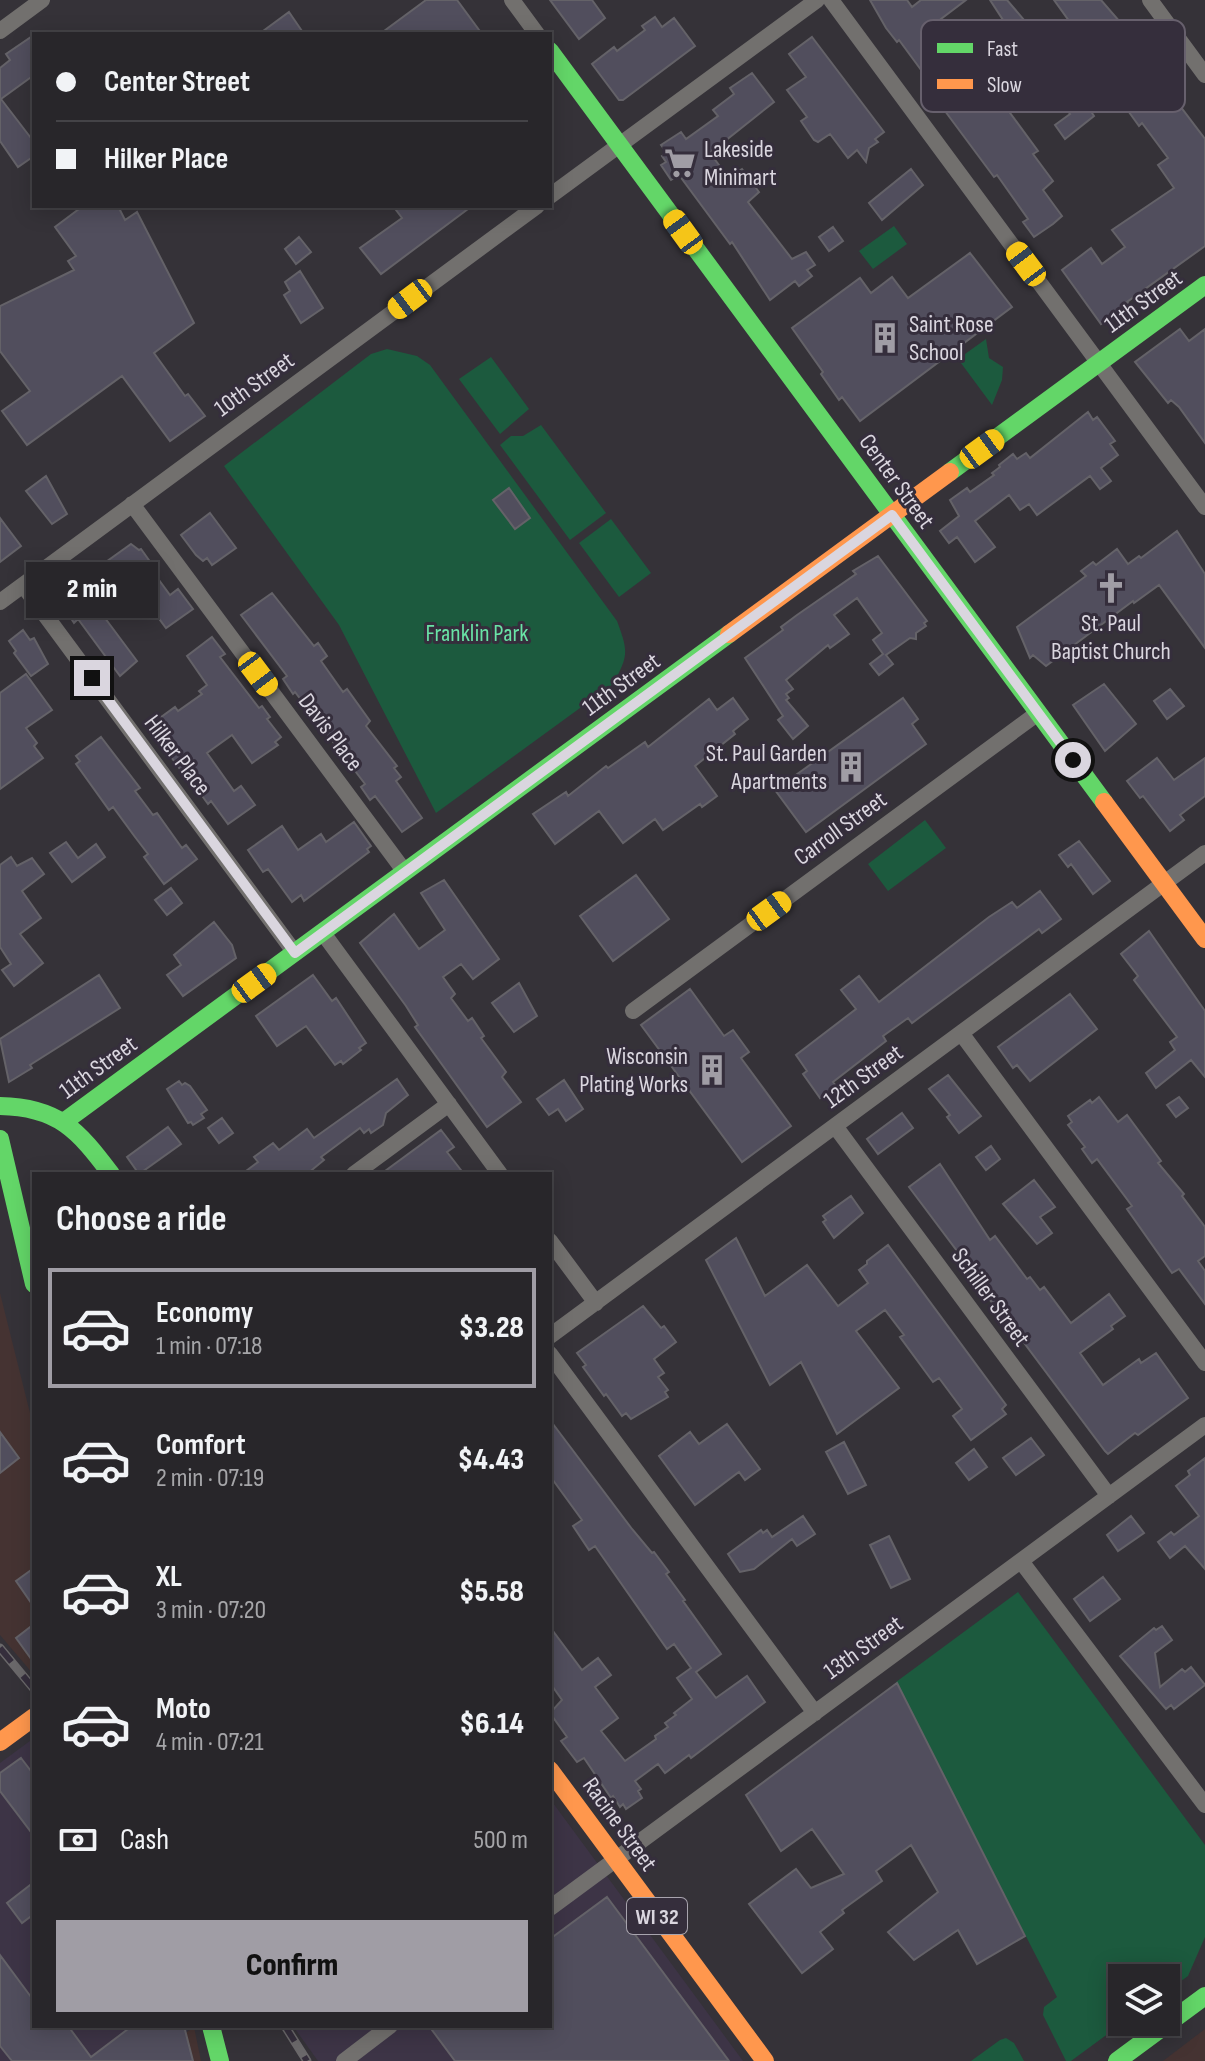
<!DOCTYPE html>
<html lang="en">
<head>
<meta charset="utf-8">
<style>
	:root { --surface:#28262a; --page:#302e32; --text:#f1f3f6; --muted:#a5a5a8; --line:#444347; --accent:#a09da5 }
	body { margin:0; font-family:"Sofia Sans Condensed",sans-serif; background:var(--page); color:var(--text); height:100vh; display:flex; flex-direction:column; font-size:30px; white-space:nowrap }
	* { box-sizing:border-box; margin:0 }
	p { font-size:26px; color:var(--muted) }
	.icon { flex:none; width:44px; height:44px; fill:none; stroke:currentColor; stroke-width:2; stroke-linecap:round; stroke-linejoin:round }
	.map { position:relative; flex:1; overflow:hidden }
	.sheet { position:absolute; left:32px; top:1172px; width:520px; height:856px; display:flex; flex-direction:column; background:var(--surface); border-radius:0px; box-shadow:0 4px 20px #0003,0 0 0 2px var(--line) }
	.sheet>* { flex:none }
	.banner { position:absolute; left:32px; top:32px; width:520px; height:176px; border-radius:0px; box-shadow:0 4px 20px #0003,0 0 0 2px var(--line); display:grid; align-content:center; height:176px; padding:0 24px; background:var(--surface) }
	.tools { position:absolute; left:1108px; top:1964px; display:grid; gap:16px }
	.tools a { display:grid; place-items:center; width:72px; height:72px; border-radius:0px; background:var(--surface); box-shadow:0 4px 20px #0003,0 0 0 2px var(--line); font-size:40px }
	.end { position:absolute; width:36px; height:36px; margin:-18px; border:10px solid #dad6df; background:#111; box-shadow:0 0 0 4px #111 }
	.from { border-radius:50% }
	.bubble { position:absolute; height:56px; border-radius:0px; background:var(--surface); box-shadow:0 4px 20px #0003,0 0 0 2px var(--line); font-size:26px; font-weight:800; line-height:56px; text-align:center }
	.car { position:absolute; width:24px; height:48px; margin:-24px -12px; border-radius:10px; box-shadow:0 0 6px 2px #0007; background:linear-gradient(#f5c518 24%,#345 0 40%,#f5c518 0 76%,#345 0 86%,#f5c518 0) }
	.banner b { display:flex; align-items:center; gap:28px; height:76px; font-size:30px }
	.banner b+b { border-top:2px solid var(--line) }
	.banner i { width:20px; height:20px; background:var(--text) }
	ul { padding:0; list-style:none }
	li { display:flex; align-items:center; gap:24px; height:120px; margin:0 16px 12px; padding:0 8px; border:4px solid transparent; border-radius:0px }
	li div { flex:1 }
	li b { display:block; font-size:30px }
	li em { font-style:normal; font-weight:800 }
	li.active { border-color:var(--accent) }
	li>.icon { width:72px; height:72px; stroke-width:1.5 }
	h2 { padding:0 24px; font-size:36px; line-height:96px }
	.pay { display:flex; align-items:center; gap:20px; height:88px; padding:0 24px; font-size:30px }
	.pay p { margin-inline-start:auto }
	.cta { display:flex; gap:16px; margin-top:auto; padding:16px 24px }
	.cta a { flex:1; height:92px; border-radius:0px; background:var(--accent); color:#111; font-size:32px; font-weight:800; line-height:92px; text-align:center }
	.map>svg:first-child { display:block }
</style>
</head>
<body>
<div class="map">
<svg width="1205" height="2061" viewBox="0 0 1205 2061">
	<rect width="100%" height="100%" fill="#353238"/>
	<!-- commercial -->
	<path fill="#453332" d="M0,1293L34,1429V1675L0,1635Z
		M194,2027L201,2061H148Z
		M1205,2029V2061H1163Z"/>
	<!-- built -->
	<path fill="#3d3446" d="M34,1738V2026H193L148,2061H0V1763Z
		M550,1799L743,2061H318L293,2026H550Z"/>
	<!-- green -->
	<path fill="#1c5a3e" d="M894,226L907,244L873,269L859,251Z
		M986,339L989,358L1003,367L1002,380L992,405L958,359Z
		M387,349L417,356L430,365L617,621C628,651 629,655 613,684L436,813L339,625L224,466L371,354Z
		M491,357L529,409L500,434L459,379Z
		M541,425L606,513L570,540L500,445L511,436H523Z
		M611,519L651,573L619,597L579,543Z
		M925,820L946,848L888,891L868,864Z
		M1018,1592L1205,1845V1937L1188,1976L1166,1992V1978H1122V2022H1124L1071,2061H1066L1043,2015L1044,2007L1057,1997L896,1682Z
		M1006,2038L1014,2043L1024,2061H971L1000,2040Z"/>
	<!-- building -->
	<path fill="#514e5d" stroke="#646268" stroke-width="2" d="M426,0H457L482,34H380Z
		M550,0H592L605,18L579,39Z
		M870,0H907L912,7L921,0H966L941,19L992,85L1026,59L1037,75L1002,102L1038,151L1033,154L1053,181L1043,190L1062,216L1053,224L1034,237L1023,222L1028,219L997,175L994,177L945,111L949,108L899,40L897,42L886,28Z
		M990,0H1007L1036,34L1020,46Z
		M1054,0H1101L1133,37L1129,41L1155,76L1161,72L1172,88L1168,90L1205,139V246L1127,302L1129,304L1101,324L1062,270L1091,248L1102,264L1125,247L1112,230L1174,188L1158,165L1168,158L1142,123L1139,126L1083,48L1087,46Z
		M289,12L304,34H259Z
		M655,17L662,27L674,18L695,46L623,100H619L592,64L614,47L617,51L645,30L642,26Z
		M34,35V75L1,99L34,142V156L18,167L0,141V68L10,60L6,54Z
		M812,37L884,132L875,139L878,142L869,148L866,162L857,150L848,158L830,134L818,142L814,140L801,121L807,117L787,90L806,77L789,54Z
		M1062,67L1094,116L1065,139L1055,125L1070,114L1045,80Z
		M752,73L774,102L710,153L728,177L742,169L759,192L748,202L792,259L806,252L815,265L807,270L812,276L799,286L795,281L770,300L732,242L730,244L679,175L671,180L661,165L666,162L662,156L667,153L661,145L681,132L686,139L718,116L713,110L734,94L730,88Z
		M911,169L923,185L882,220L869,203Z
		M83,206H118L125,220L137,212L194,323L154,353L185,396L188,394L205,416L170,441L122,376L27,445L2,411L30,391L0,351V306L74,270L68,261L76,256L55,227Z
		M393,206H472L381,274L360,248L402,218Z
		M833,227L843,241L829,251L819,237Z
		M299,237L311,252L296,264L285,249Z
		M970,253L1012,307L860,421L842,397L839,400L821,374L823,372L792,328L860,278L871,293L892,277L908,298Z
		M300,271L323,308L301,323L284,295L290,291L285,282Z
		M1180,329L1189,341L1205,329V443L1179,407L1171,400L1168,403L1135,362Z
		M1088,412L1093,420L1097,417L1115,441L1110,444L1118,455L1101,468L1111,481L1100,489L1090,476L1037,515L1029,504L1020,510L1009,495L975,521L995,547L975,562L957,537L949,543L940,531L959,516L950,500L967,488L970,492L994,475L992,473L1000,467L999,465L1013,454L1017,459L1026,453L1030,458Z
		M46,476L67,514L52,524L26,491Z
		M509,488L530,518L515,529L493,500Z
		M210,513L236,548L212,565L207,558L203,561L196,555L181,535Z
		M0,518L21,546L0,562Z
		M1177,531L1205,574V648L1159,585L1134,603L1133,601L1046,666L1033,655L1030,658L1017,627L1086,576L1081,571L1093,562L1096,565L1117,549L1128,564L1139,556L1141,558Z
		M131,544L139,550L141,549L151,563L148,565L170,595L178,589L193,609L166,628L137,589L102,614L137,661L120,676L78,619L74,623L59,600L62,597L60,595Z
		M878,556L927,621L924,623L926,626L916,633V639L910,638L886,655L893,664L879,675L870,664L883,654L873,640L882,633L857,598L834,615L849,634L830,648L828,645L786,680L793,689L786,694L789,698L786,700L808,726L793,739L778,720L783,716L745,658L783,630L781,627L797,615L856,574L853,571Z
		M272,593L314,646L318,643L327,656L321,661L343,692L347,689L370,721L366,726L397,766L394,768L401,777L396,781L422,818L402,832L375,796L370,800L361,787L365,784L295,692L293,694L283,679L287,676L241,615Z
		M23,630L30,640L34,638L48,664L31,676L14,653L16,651L9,641Z
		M212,637L225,654L220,657L259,708L262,706L270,717L267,719L281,737L275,742L278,745L252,763L232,735L207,753L234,791L241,786L255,805L228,824L211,801L208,804L200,793L198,794L169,754L174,751L153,723L175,707L178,711L202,694L199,691L207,685L187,656Z
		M26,674L52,710L26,728L37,743L34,746L43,758L0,789V693Z
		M1104,684L1136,724L1105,751L1073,705Z
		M1170,689L1184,706L1167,719L1154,701Z
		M733,698L748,719L733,731L735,734L695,766L717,796L702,807L700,804L663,830L655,819L623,843L599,811L555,844L533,814L566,792L568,796L606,766L608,768L645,742L648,747L709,699L717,710Z
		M903,698L918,719L912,724L926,744L806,832L775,790Z
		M101,737L140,788L135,791L153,815L157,813L182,848L186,845L197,859L164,884L144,857L148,854L135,837L113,807L109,810L76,764L80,761L76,756Z
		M1157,758L1174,780L1205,758V796L1180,815L1184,820L1170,831L1143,796L1140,798L1127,781Z
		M354,822L371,846L367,849L369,852L304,901L301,895L292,902L268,869L263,872L248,850L282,826L298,850L321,834L326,842Z
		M1079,841L1110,881L1093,894L1071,864L1068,867L1059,855Z
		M66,842L78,858L96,844L105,857L72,882L50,853Z
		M11,857L17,866L32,858L44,874L22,891L41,918L20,934L43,963L14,986L2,970L11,964L0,947V865Z
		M636,875L669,919L613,961L580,916Z
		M444,880L499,959L473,979L461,964L443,977L455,994L451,998L468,1021L472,1018L484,1036L481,1038L506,1072L502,1077L521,1102L487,1127L415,1027L418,1025L406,1006L360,943L394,914L419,949L445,930L421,893Z
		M171,888L182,903L167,915L155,900Z
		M1040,891L1061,919L1042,933L1039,929L912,1023L908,1018L883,1036L886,1041L833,1082L836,1086L820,1098L803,1074L807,1071L796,1055L856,1009L841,990L859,976L879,1002L989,917L1012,902L1017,908Z
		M214,922L232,945L236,958L183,996L167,975L181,965L174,955Z
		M1149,931L1205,1011V1077L1191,1060L1156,1088L1146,1073L1175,1050L1170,1042L1177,1037L1134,980L1138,976L1121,954Z
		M99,975L120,1008L30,1065L32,1068L9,1082L0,1039Z
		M313,975L332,1001L336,998L366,1043L359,1048L361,1050L343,1064L341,1061L335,1065L306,1026L277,1046L256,1016Z
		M519,983L537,1016L514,1032L492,1003Z
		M690,989L724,1036L733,1030L749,1052L741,1058L791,1126L742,1162L641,1025Z
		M1070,994L1097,1029L1030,1081L1017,1065L1013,1068L998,1047Z
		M948,1075L981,1116L959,1133L947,1117L950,1115L929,1089Z
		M397,1079L408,1095L386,1113L383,1125L371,1133L369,1129L364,1133L360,1128L321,1157L324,1160L307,1174H242L258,1162L254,1157L273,1143L279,1150L307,1129L314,1138Z
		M564,1080L583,1109L566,1121L558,1109L549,1115L537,1099Z
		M179,1081L182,1085L185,1083L190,1086L207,1110L201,1114L204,1118L193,1125L191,1122L188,1123L167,1089Z
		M1099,1097L1118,1122L1127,1115L1161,1161L1158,1163L1184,1194L1182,1196L1205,1227V1256L1198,1261L1205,1271V1304L1179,1269L1172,1273L1127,1209L1132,1206L1097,1159L1092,1163L1082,1149L1085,1147L1068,1125L1072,1122L1068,1116L1090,1100L1092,1103Z
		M1179,1097L1188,1108L1176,1117L1167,1105Z
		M902,1113L913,1128L878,1154L867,1139Z
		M222,1118L233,1133L219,1143L208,1128Z
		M168,1127L181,1144L139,1174L127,1157Z
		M441,1130L454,1147L447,1152L464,1174H381Z
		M991,1146L1000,1159L986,1170L976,1157Z
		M940,1164L990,1240L995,1236L1027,1279L1030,1277L1040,1290L1044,1287L1071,1323L1109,1294L1125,1316L1111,1326L1113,1329L1080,1353L1103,1385L1139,1359L1141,1363L1156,1353L1188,1398L1138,1435L1135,1433L1108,1454L1105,1451L995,1304L994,1305L969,1274L972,1271L909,1187Z
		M1034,1180L1055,1207L1040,1217L1052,1233L1037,1244L1003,1204Z
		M851,1196L863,1213L834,1238L823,1222L826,1220L823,1216Z
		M736,1238L765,1296L807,1265L838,1306L868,1283L859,1270L867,1264V1261L888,1245L1006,1405L1002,1409L1006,1414L971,1440L953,1416L962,1409L939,1378L933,1382L900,1337L904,1335L885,1310L856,1331L899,1388L837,1434L801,1362L770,1385L706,1260Z
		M643,1306L661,1328L664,1326L676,1342L654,1359L664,1373L658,1377L668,1390L665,1392L668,1397L631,1419L626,1413L622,1416L606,1394L604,1396L583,1367L586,1365L577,1353Z
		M550,1420L632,1529L652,1553L654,1552L669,1572L666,1574L685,1600L683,1601L721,1654L696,1672L716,1698L747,1676L765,1702L691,1758L689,1755L665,1773L658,1764L635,1781L641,1789L638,1791L642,1798L626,1809L623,1804L620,1807L613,1796L611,1798L584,1758L577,1762L561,1741L567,1737L550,1713L562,1700L550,1683V1627L582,1670L598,1658L611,1675L595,1687L618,1718L601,1731L625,1761L656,1739L655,1736L668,1727L665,1723L676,1715L674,1713L692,1699L677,1678L691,1668L674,1644L667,1649L595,1546L589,1550L573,1526L582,1520L550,1476Z
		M727,1424L760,1469L745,1480L739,1472L695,1505L659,1456L690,1432L699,1444Z
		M0,1432L19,1458L0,1473Z
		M1031,1438L1044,1455L1016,1475L1003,1458Z
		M844,1442L866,1485L848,1494L826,1452Z
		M974,1449L987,1467L969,1480L956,1463Z
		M1205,1458V1569L1185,1546L1170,1558L1158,1542L1171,1532L1174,1535L1199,1516L1176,1486L1190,1475L1188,1471Z
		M803,1516L815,1534L797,1546L792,1539L754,1569L740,1572L728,1554L761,1530L763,1533L767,1530L772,1537Z
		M1131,1516L1144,1533L1118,1551L1107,1535Z
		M889,1536L910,1579L891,1588L870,1545Z
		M34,1568V1607L16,1581Z
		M1103,1577L1120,1599L1090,1621L1074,1599Z
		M34,1624V1663L16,1638Z
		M1162,1626L1172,1640L1155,1653L1160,1687L1182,1669L1185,1672L1191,1667L1205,1685L1174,1709L1171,1705L1166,1709L1120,1656L1154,1628L1156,1630Z
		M897,1683L1025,1936L977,1964L958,1930L914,1960L888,1932L938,1892L911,1845L876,1871L882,1881L842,1910L844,1913L820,1932L833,1949L802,1973L749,1904L796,1869L811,1888L844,1874L812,1829L781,1851L746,1795Z
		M21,1758L34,1775V1836L0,1791V1773Z
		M34,1882V1914L22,1923L7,1903Z
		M607,1897L729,2061H455L429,2026H550V1939Z
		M0,1955L34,2001V2026H68L91,2057L132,2026H184L193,2061H12L0,2046Z"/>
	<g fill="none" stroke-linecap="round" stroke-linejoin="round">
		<!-- street -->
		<path stroke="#72706e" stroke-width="16" d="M512,0L537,34
			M831,0L1205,507
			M1150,0L1205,75
			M0,31L42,0
			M550,196L817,0
			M132,504L405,872
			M23,585L295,953
			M0,602L537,206
			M323,933L500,1174
			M633,1011L1038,713
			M961,1033L1205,1363
			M835,1126L1109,1496
			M354,1174L449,1104
			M550,1241L596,1303
			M550,1336L1205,853
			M550,1354L815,1713
			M1021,1561L1205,1805
			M550,1908L1205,1425
			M344,2061L390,2026"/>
		<!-- fast -->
		<path stroke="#63d668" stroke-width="18" d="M550,51L1104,802
			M950,472L1205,285
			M0,1106C58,1107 78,1130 111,1174
			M65,1121L729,634
			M0,1139L34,1284
			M211,2026L220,2061
			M1117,2061L1205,1996"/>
		<!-- slow -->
		<path stroke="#ff974d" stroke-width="18" d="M729,634L950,472
			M1104,802L1205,939
			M0,1742L34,1717
			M550,1770L765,2061"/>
		<defs>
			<path id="rail" d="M0,1648L34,1689
				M285,2026L307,2061"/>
		</defs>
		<!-- rail casing -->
		<use href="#rail" stroke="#6a686a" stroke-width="9"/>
		<!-- rail -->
		<use href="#rail" stroke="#352e3c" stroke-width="6" stroke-dasharray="18" stroke-linecap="butt"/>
	</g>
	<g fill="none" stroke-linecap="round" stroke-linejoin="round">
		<!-- route -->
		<path stroke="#dad6df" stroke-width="10" d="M92,678L295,953L892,515L1073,760"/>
	</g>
	<!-- icons -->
	<defs>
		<symbol id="supermarket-bare" viewBox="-9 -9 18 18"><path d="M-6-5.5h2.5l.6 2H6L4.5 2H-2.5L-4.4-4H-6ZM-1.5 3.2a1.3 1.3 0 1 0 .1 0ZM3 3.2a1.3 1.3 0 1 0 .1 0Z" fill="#a09da5" stroke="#352e3c" stroke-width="2.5" paint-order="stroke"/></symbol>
		<symbol id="building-bare" viewBox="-9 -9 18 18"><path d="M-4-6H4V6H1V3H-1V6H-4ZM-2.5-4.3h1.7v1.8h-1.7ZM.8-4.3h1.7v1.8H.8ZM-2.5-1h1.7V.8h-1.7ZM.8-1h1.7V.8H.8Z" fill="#a09da5" stroke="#352e3c" stroke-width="2.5" paint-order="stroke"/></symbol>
		<symbol id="church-bare" viewBox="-9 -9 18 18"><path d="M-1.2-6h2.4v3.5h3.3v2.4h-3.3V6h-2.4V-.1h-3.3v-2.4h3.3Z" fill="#a09da5" stroke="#352e3c" stroke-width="2.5" paint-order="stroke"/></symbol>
	</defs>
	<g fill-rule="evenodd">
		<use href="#supermarket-bare" x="658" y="141" width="44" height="44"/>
		<use href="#building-bare" x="863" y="316" width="44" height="44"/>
		<use href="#church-bare" x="1089" y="566" width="44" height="44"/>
		<use href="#building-bare" x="829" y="745" width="44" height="44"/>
		<use href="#building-bare" x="690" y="1048" width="44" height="44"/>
	</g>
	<g text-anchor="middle" stroke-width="6" stroke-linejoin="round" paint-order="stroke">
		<!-- shield labels -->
		<rect fill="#352e3c" stroke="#a8a4ae" stroke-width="2" x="627" y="1898" width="60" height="36" rx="6"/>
		<g font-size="22" font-weight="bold" fill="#dad6df">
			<text x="657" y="1924">WI 32</text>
		</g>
		<!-- poi labels -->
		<g font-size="24" fill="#dad6df" stroke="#352e3c" text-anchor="start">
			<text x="704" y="157">Lakeside<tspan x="704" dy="28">Minimart</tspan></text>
			<text x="909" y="332">Saint Rose<tspan x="909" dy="28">School</tspan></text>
			<text x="1111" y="631" text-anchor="middle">St. Paul<tspan x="1111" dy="28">Baptist Church</tspan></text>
			<text x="827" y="761" text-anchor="end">St. Paul Garden<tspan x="827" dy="28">Apartments</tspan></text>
			<text x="688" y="1064" text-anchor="end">Wisconsin<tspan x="688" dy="28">Plating Works</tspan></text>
		</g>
		<!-- street labels -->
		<g font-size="24" fill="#dad6df" stroke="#352e3c">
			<text transform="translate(1143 301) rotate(-36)" y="8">11th Street</text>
			<text transform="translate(254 384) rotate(-36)" y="8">10th Street</text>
			<text transform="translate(897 481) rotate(54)" y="8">Center Street</text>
			<text transform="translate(621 684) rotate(-36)" y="8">11th Street</text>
			<text transform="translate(331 732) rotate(53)" y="8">Davis Place</text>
			<text transform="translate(178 755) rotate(53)" y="8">Hilker Place</text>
			<text transform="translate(840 828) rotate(-36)" y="8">Carroll Street</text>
			<text transform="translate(98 1067) rotate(-36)" y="8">11th Street</text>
			<text transform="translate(863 1076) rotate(-36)" y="8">12th Street</text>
			<text transform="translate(991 1297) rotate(54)" y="8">Schiller Street</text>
			<text transform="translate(863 1647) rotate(-36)" y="8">13th Street</text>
			<text transform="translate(620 1824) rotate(54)" y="8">Racine Street</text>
		</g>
		<!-- park labels -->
		<g font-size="24" fill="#69e3a6" stroke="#352e3c">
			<text x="477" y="641">Franklin Park</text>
		</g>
	</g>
	<!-- legend -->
	<rect x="921" y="20" width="264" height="92" rx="12" fill="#352e3c" stroke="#67606d" stroke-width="2"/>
	<rect x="937" y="43" width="36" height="10" fill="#63d668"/>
	<rect x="937" y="79" width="36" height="10" fill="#ff974d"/>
	<g font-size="22" fill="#dad6df">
		<text x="987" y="56">Fast</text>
		<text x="987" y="92">Slow</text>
	</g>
</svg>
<div class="tools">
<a><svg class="icon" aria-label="layers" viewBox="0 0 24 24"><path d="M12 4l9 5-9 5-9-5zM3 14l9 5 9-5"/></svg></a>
</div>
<i class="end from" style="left:1073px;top:760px"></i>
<i class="end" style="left:92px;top:678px"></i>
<div class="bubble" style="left:26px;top:562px;width:132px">2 min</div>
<i class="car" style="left:683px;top:232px;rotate:324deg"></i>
<i class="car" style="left:1026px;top:264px;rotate:323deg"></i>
<i class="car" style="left:410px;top:299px;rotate:233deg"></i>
<i class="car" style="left:982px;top:449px;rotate:54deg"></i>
<i class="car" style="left:258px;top:674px;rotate:143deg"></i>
<i class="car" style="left:769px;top:911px;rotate:54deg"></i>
<i class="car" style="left:254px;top:983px;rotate:54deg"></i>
<div class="banner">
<b><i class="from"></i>Center Street</b>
<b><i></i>Hilker Place</b>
</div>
<section class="sheet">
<h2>Choose a ride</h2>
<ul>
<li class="active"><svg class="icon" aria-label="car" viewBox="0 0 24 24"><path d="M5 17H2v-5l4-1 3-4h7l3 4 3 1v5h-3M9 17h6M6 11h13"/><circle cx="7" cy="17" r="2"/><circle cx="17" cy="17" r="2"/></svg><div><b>Economy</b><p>1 min · 07:18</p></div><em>$3.28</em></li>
<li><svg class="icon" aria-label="car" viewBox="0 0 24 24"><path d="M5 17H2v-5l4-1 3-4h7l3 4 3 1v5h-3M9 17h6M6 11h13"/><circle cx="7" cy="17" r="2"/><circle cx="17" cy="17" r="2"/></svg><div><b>Comfort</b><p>2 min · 07:19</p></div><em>$4.43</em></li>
<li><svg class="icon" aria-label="car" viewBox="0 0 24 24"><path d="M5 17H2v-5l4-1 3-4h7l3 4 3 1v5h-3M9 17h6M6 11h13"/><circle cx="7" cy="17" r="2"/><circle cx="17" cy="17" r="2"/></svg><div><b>XL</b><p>3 min · 07:20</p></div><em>$5.58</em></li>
<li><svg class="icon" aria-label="car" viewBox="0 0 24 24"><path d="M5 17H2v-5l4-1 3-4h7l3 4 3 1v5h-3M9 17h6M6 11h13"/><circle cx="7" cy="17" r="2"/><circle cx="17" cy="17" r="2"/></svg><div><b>Moto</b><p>4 min · 07:21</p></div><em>$6.14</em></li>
</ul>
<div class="pay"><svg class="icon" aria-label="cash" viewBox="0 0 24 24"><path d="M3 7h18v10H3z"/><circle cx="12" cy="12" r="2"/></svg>Cash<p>500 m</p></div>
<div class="cta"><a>Confirm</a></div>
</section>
</div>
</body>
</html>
